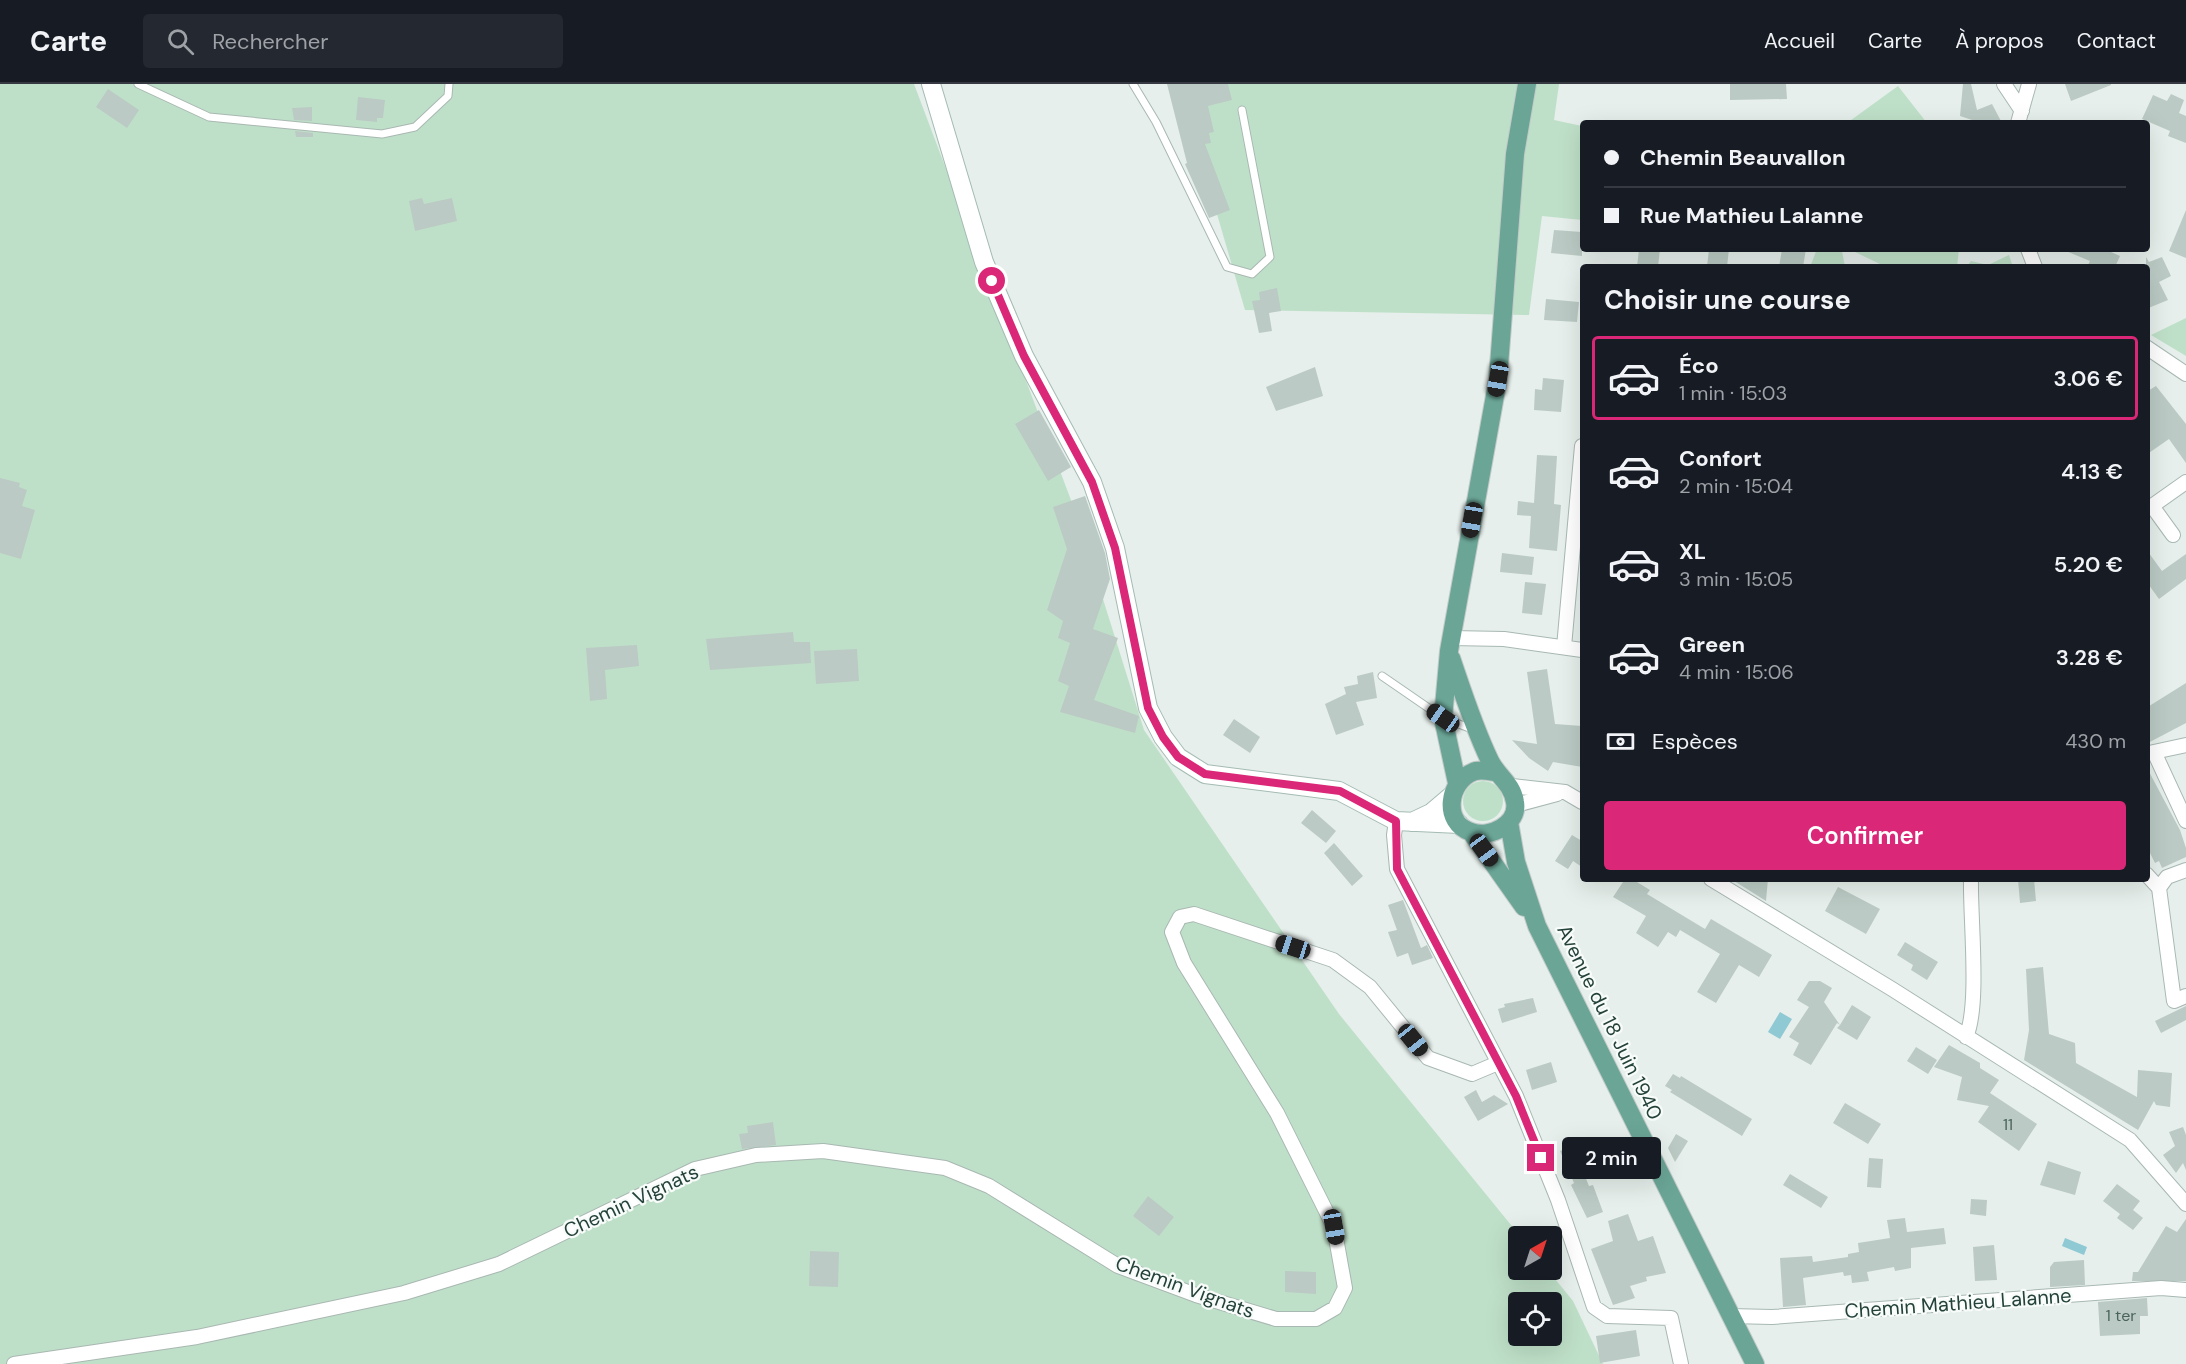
<!DOCTYPE html>
<html lang="fr">
<head>
<meta charset="utf-8">
<style>
	:root { --surface:#171b24; --page:#242831; --text:#f1f3f6; --muted:#9ea1a6; --line:#363941; --accent:#db2777 }
	body { margin:0; font-family:"DM Sans",sans-serif; background:var(--page); color:var(--text); height:100vh; display:flex; flex-direction:column; font-size:22px; white-space:nowrap }
	* { box-sizing:border-box; margin:0 }
	p { font-size:20px; color:var(--muted) }
	.icon { flex:none; width:33px; height:33px; fill:none; stroke:currentColor; stroke-width:2; stroke-linecap:round; stroke-linejoin:round }
	.map { position:relative; flex:1; overflow:hidden }
	.side { position:absolute; left:1580px; top:180px; width:570px; height:618px; display:flex; flex-direction:column; background:var(--surface); border-radius:6px; box-shadow:0 6px 24px #0002 }
	.side>* { flex:none }
	.top-card { position:absolute; left:1580px; top:36px; width:570px; height:132px; border-radius:6px; box-shadow:0 6px 24px #0002; display:grid; align-content:center; height:132px; padding:0 24px; background:var(--surface) }
	.needle { width:39px; rotate:39deg }
	.fabs { position:absolute; left:1508px; top:1142px; display:grid; gap:12px }
	.fabs a { display:grid; place-items:center; width:54px; height:54px; border-radius:6px; background:var(--surface); box-shadow:0 6px 24px #0002; font-size:30px }
	.end { position:absolute; width:27px; height:27px; margin:-14px; border:8px solid #db2777; background:#fff; box-shadow:0 0 0 3px #fff }
	.from { border-radius:50% }
	.bubble { position:absolute; height:42px; border-radius:6px; background:var(--surface); box-shadow:0 6px 24px #0002; font-size:20px; font-weight:600; line-height:42px; text-align:center }
	.car { position:absolute; width:18px; height:36px; margin:-18px -9px; border-radius:8px; box-shadow:0 0 4px 2px #0007; background:linear-gradient(#222 24%,#8ab4d8 0 40%,#222 0 76%,#8ab4d8 0 86%,#222 0) }
	.top-card b { display:flex; align-items:center; gap:21px; height:57px; font-size:22px }
	.top-card b+b { border-top:2px solid var(--line) }
	.top-card i { width:15px; height:15px; background:var(--text) }
	ul { padding:0; list-style:none }
	li { display:flex; align-items:center; gap:18px; height:84px; margin:0 12px 9px; padding:0 12px; border:3px solid transparent; border-radius:6px }
	li div { flex:1 }
	li b { display:block; font-size:22px }
	li em { font-style:normal; font-weight:600 }
	li.on { border-color:var(--accent) }
	li>.icon { width:54px; height:54px; stroke-width:1.5 }
	h2 { padding:0 24px; font-size:27px; line-height:72px }
	.pay { display:flex; align-items:center; gap:15px; height:66px; padding:0 24px; font-size:22px }
	.pay p { margin-inline-start:auto }
	.action { display:flex; gap:12px; margin-top:auto; padding:12px 24px }
	.action a { flex:1; height:69px; border-radius:6px; background:var(--accent); color:#fff; font-size:24px; font-weight:600; line-height:69px; text-align:center }
	header { display:flex; align-items:center; gap:36px; box-sizing:border-box; height:84px; padding:0 30px; background:var(--surface); border-bottom:2px solid var(--line) }
	header strong { font-size:28px }
	nav { display:flex; gap:33px; margin-inline-start:auto; font-size:21px }
	.search { width:420px; height:54px; background:var(--page); display:flex; align-items:center; gap:15px; box-sizing:border-box; padding:0 21px; border-radius:6px; color:var(--muted); font-size:22px }
	.map>svg:first-child { display:block }
</style>
</head>
<body>
<header>
<strong>Carte</strong>
<div class="search"><svg class="icon" aria-label="search" viewBox="0 0 24 24"><circle cx="10" cy="10" r="6"/><path d="M15 15l6 6"/></svg>Rechercher</div>
<nav><a>Accueil</a><a>Carte</a><a>À propos</a><a>Contact</a></nav>
</header>
<div class="map">
<svg width="2186" height="1280" viewBox="0 0 2186 1280">
	<rect width="100%" height="100%" fill="#e6efeb"/>
	<!-- green -->
	<path fill="#bfe0c8" fill-rule="evenodd" d="M0,0H914L1077,432L1144,646L1339,930L1520,1152L1518,1185H1547L1573,1217L1603,1280H0ZM1518,1218H1551V1251H1518Z
		M1179,0H1559L1554,36L1582,42V136L1542,132L1529,231L1245,226Z
		M1898,2L1927,39H1847Z
		M1817,165H1959L1957,183H1886L1853,167H1842L1845,183H1810Z
		M2009,171L2013,183H1966L1971,177L1988,181Z
		M2186,234V272L2151,251Z
		M1463 717a20 20 0 1 1 40 0a20 20 0 1 1-40 0Z"/>
	<!-- water -->
	<path fill="#8ec9d4" d="M1780,928L1792,935L1780,955L1768,948Z
		M2065,1154L2087,1163L2084,1171L2062,1162Z"/>
	<!-- building -->
	<path fill="#bbcac4" d="M1167,0H1228L1232,16L1208,22L1214,48L1209,49L1211,59L1205,60L1230,126L1209,134L1185,80L1187,79Z
		M1730,0H1786L1787,15L1730,16Z
		M1963,0H1971L1977,26L1992,20L2002,39H1971L1972,36L1960,32Z
		M2065,0H2111V1L2071,17Z
		M108,5L139,26L127,44L96,23Z
		M2171,10L2184,16L2179,29L2186,32V59L2168,52L2170,47L2142,35L2153,11L2167,17Z
		M358,13L385,16L383,34H377V38L356,36Z
		M312,23V37L294,36L292,24Z
		M295,47L313,49V53H296Z
		M422,114L424,120L452,114L457,137L415,147L409,117Z
		M2186,126V174L2169,167Z
		M1554,146L1582,148V172L1551,169Z
		M1639,165H1660L1658,183H1637Z
		M1709,165H1729L1727,183H1707Z
		M1782,165H1806L1803,183H1779Z
		M2061,165H2112L2111,168L2120,172L2115,183H2087L2090,177Z
		M2146,173L2149,178L2162,173L2171,192L2159,198L2168,216L2146,225Z
		M1277,204L1281,227L1269,229L1272,247L1259,249L1252,217L1260,216L1259,208Z
		M1546,215L1579,218L1577,238L1544,236Z
		M1315,283L1323,312L1276,327L1266,303Z
		M1543,294L1564,296L1561,328L1534,326L1535,305L1542,306Z
		M2156,302L2186,340V379L2169,355L2146,371V308Z
		M1039,326L1071,383L1048,397L1015,340Z
		M1537,371L1557,372L1554,420L1561,421L1557,467L1529,464L1531,432L1517,431L1518,417L1534,419Z
		M0,394L20,399L19,403L27,406L22,422L35,426L21,475L0,469Z
		M1085,412L1105,469L1110,495L1093,545L1118,554L1094,616L1139,632L1135,649L1060,628L1069,602L1058,597L1070,559L1058,554L1063,537L1047,526L1067,465L1053,423Z
		M2146,465L2162,487L2186,470V495L2159,515L2146,497Z
		M1502,469L1534,473L1532,491L1500,488Z
		M1525,498L1546,500L1542,531L1522,529Z
		M793,548L794,558H810L811,579L710,586L706,555Z
		M637,561L639,582L605,586L607,615L590,617L586,564Z
		M857,565L859,597L816,600L814,567Z
		M1547,585L1555,640L1582,642V683L1553,678L1548,687L1529,674L1512,656L1537,660L1527,588Z
		M1373,588L1377,614L1356,618L1364,641L1336,651L1325,620L1346,610L1344,603L1358,600L1357,592Z
		M2186,599V639L2146,660V624Z
		M1234,635L1260,653L1250,669L1223,651Z
		M2146,682L2180,746L2186,764V773L2162,784L2159,777L2155,779L2146,761Z
		M1312,726L1336,747L1326,759L1301,739Z
		M1572,751L1582,757V783L1573,777L1568,785L1555,777Z
		M1334,759L1363,792L1352,802L1324,769Z
		M1625,795H1632L1650,806L1647,810L1705,845L1711,835L1772,871L1759,893L1739,881L1716,919L1697,908L1720,870L1680,846L1676,853L1668,848L1658,863L1636,849L1646,832L1613,813Z
		M1731,795H1768L1766,817Z
		M2018,795H2034L2036,817L2020,819Z
		M1838,803L1880,825L1866,850L1825,827Z
		M1403,816L1421,864L1427,861L1433,874L1412,881L1408,869L1397,873L1388,848L1397,846L1388,821Z
		M1905,858L1938,878L1927,896L1911,886L1913,881L1897,871Z
		M2043,883L2049,950L2075,959L2076,979L2137,1013L2138,986L2172,989L2170,1023L2156,1021L2154,1017L2138,1046L2024,976L2029,946L2026,885Z
		M1809,897H1820L1832,904L1824,918L1840,941L1852,921L1871,933L1857,956L1837,944L1840,941L1837,939L1811,981L1793,971L1799,959L1789,953L1809,923L1797,916Z
		M1533,914L1537,928L1502,939L1498,925L1505,923L1504,920Z
		M2186,922V936L2161,949L2155,937Z
		M1949,961L1980,979V984L1999,996L1990,1009L2037,1040L2019,1067L1978,1038L1989,1022L1957,1016L1962,993L1934,983Z
		M1916,963L1937,976L1928,990L1907,977Z
		M1551,978L1557,998L1532,1006L1526,986Z
		M1673,990L1680,994L1681,992L1752,1035L1742,1052L1670,1008L1672,1006L1665,1002Z
		M1476,1006L1482,1018L1494,1011L1508,1020L1478,1037L1464,1013Z
		M1845,1019L1881,1040L1868,1060L1833,1039Z
		M773,1038L776,1061L742,1065L739,1050L748,1049L747,1042Z
		M2183,1043L2186,1051V1086L2183,1079L2176,1089L2163,1071L2175,1062L2169,1048Z
		M1676,1050L1688,1057L1675,1078L1668,1064Z
		M1590,1054L1596,1067L1578,1075L1589,1102L1593,1101L1603,1128L1587,1134L1571,1101L1574,1099L1560,1067Z
		M1869,1074L1883,1075L1881,1104L1867,1103Z
		M2048,1077L2081,1088L2075,1111L2040,1101Z
		M1790,1090L1828,1113L1821,1124L1783,1101Z
		M2117,1100L2140,1117L2133,1126L2143,1134L2133,1146L2117,1134L2120,1130L2103,1117Z
		M1148,1112L1174,1133L1159,1152L1133,1132Z
		M1971,1115L1987,1116L1986,1132L1970,1130Z
		M1628,1130L1638,1157L1653,1152L1666,1189L1646,1193L1647,1197L1630,1202L1635,1214L1613,1221L1591,1165L1613,1157L1608,1137Z
		M1905,1134L1907,1148L1944,1144L1946,1160L1911,1164V1184L1895,1187L1894,1183L1867,1188L1869,1197L1852,1199L1851,1191L1844,1192L1843,1188L1803,1194L1806,1221L1783,1223L1780,1174L1812,1172L1813,1178L1848,1173V1170L1859,1168L1858,1159L1890,1154L1887,1136Z
		M2186,1135V1197H2132L2133,1188H2138L2166,1142L2177,1148Z
		M1994,1161L1997,1196L1975,1197L1973,1163Z
		M810,1167L839,1168L838,1203L809,1202Z
		M2084,1176L2085,1201L2050,1203V1183L2054,1178Z
		M1285,1187L1316,1188V1210L1285,1208Z
		M2147,1214L2148,1232H2140V1250L2100,1252L2098,1218Z
		M1636,1246L1640,1272L1600,1279L1596,1252Z"/>
	<g fill="none" stroke-linecap="round" stroke-linejoin="round">
		<defs>
			<path id="lane" d="M138,0L209,33L382,50L415,43L448,12L449,0
				M1133,0L1156,38L1227,183L1252,190L1270,173L1242,26
				M1382,592L1443,634L1472,645"/>
			<path id="street" d="M2004,0L2022,27
				M2018,39L2029,0
				M2028,165L2035,183
				M2146,263L2186,290
				M2173,451L2152,422L2186,398
				M1451,554L1504,555L1582,566
				M1564,563L1582,362
				M2149,669L2186,661
				M2155,670L2186,737
				M1512,702L1565,708L1582,718
				M1516,721L1557,710
				M1396,737L1394,751L1397,785L1516,1012L1558,1116L1594,1223L1607,1232L1671,1234L1681,1280
				M2186,786L2167,793L2159,804L2174,917L2186,912
				M2146,790L2159,804
				M1711,795L1892,905L2130,1056L2186,1120
				M1966,953C1980,921 1970,834 1971,795
				M1730,1232L1772,1233L2161,1204L2186,1206
				M14,1280L197,1253L404,1209L499,1180L695,1085L756,1071L823,1067L945,1084L989,1102L1118,1182L1196,1211L1276,1235H1316L1335,1224L1345,1204L1334,1143L1277,1029L1184,879L1172,848L1180,833L1194,830L1333,876L1370,903L1428,974L1472,990L1498,979"/>
			<path id="secondary" d="M931,0L984,178L1024,272L1092,398L1115,464L1148,624L1163,653L1178,673L1205,690L1339,707L1396,737L1459,740
				M1412,738L1431,729L1451,712"/>
			<path id="primary" d="M1451,574C1463,609 1474,644 1490,677C1498,693 1512,699 1515,718C1519,740 1490,755 1471,748C1442,738 1448,698 1473,688C1479,685 1489,687 1495,688
				M1457,699L1443,634L1449,567L1498,295L1515,70L1527,0
				M1509,738L1516,778L1537,842L1755,1280
				M1471,748L1524,823"/>
		</defs>
		<!-- lane casing -->
		<use href="#lane" stroke="#a8b8b2" stroke-width="9"/>
		<!-- street casing -->
		<use href="#street" stroke="#a8b8b2" stroke-width="16"/>
		<!-- secondary casing -->
		<use href="#secondary" stroke="#a4bbb3" stroke-width="20"/>
		<!-- primary casing -->
		<use href="#primary" stroke="#c2cac8" stroke-width="20"/>
		<!-- lane -->
		<use href="#lane" stroke="#fff" stroke-width="7"/>
		<!-- street -->
		<use href="#street" stroke="#fff" stroke-width="14"/>
		<!-- secondary -->
		<use href="#secondary" stroke="#fff" stroke-width="18"/>
		<!-- primary -->
		<use href="#primary" stroke="#6aa596" stroke-width="18"/>
	</g>
	<g fill="none" stroke-linecap="round" stroke-linejoin="round">
		<!-- route -->
		<path stroke="#db2777" stroke-width="8" d="M992,197L1024,272L1092,398L1115,464L1148,624L1163,653L1178,673L1205,690L1340,707L1396,737L1397,785L1516,1012L1541,1074"/>
	</g>
	<g text-anchor="middle" stroke-width="4.5" stroke-linejoin="round" paint-order="stroke">
		<!-- number labels -->
		<g font-size="16" fill="#4a645c">
			<text x="2008" y="1046">11</text>
			<text x="2121" y="1237">1 ter</text>
		</g>
		<!-- street labels -->
		<g font-size="20" fill="#24423a" stroke="#f7fbf9">
			<text transform="translate(1610 938) rotate(64)" y="7">Avenue du 18 Juin 1940</text>
			<text transform="translate(631 1117) rotate(-25)" y="7">Chemin Vignats</text>
			<text transform="translate(1185 1203) rotate(20)" y="7">Chemin Vignats</text>
			<text transform="translate(1958 1219) rotate(-4)" y="7">Chemin Mathieu Lalanne</text>
		</g>
	</g>
</svg>
<div class="fabs">
<a><svg class="needle" viewBox="-14 -14 28 28"><path d="M0-13l5 13h-10z" fill="#e53935"/><path d="M0 13l5-13h-10z" fill="#9ea1a6"/></svg></a>
<a><svg class="icon" aria-label="locate" viewBox="0 0 24 24"><circle cx="12" cy="12" r="6"/><path d="M12 2v4M12 18v4M2 12h4M18 12h4"/></svg></a>
</div>
<i class="end from" style="left:992px;top:197px"></i>
<i class="end" style="left:1541px;top:1074px"></i>
<div class="bubble" style="left:1562px;top:1053px;width:99px">2 min</div>
<i class="car" style="left:1498px;top:295px;rotate:190deg"></i>
<i class="car" style="left:1472px;top:436px;rotate:190deg"></i>
<i class="car" style="left:1443px;top:634px;rotate:305deg"></i>
<i class="car" style="left:1484px;top:766px;rotate:144deg"></i>
<i class="car" style="left:1293px;top:863px;rotate:288deg"></i>
<i class="car" style="left:1413px;top:956px;rotate:141deg"></i>
<i class="car" style="left:1334px;top:1143px;rotate:170deg"></i>
<div class="top-card">
<b><i class="from"></i>Chemin Beauvallon</b>
<b><i></i>Rue Mathieu Lalanne</b>
</div>
<section class="side">
<h2>Choisir une course</h2>
<ul>
<li class="on"><svg class="icon" aria-label="car" viewBox="0 0 24 24"><path d="M5 17H2v-5l4-1 3-4h7l3 4 3 1v5h-3M9 17h6M6 11h13"/><circle cx="7" cy="17" r="2"/><circle cx="17" cy="17" r="2"/></svg><div><b>Éco</b><p>1 min · 15:03</p></div><em>3.06 €</em></li>
<li><svg class="icon" aria-label="car" viewBox="0 0 24 24"><path d="M5 17H2v-5l4-1 3-4h7l3 4 3 1v5h-3M9 17h6M6 11h13"/><circle cx="7" cy="17" r="2"/><circle cx="17" cy="17" r="2"/></svg><div><b>Confort</b><p>2 min · 15:04</p></div><em>4.13 €</em></li>
<li><svg class="icon" aria-label="car" viewBox="0 0 24 24"><path d="M5 17H2v-5l4-1 3-4h7l3 4 3 1v5h-3M9 17h6M6 11h13"/><circle cx="7" cy="17" r="2"/><circle cx="17" cy="17" r="2"/></svg><div><b>XL</b><p>3 min · 15:05</p></div><em>5.20 €</em></li>
<li><svg class="icon" aria-label="car" viewBox="0 0 24 24"><path d="M5 17H2v-5l4-1 3-4h7l3 4 3 1v5h-3M9 17h6M6 11h13"/><circle cx="7" cy="17" r="2"/><circle cx="17" cy="17" r="2"/></svg><div><b>Green</b><p>4 min · 15:06</p></div><em>3.28 €</em></li>
</ul>
<div class="pay"><svg class="icon" aria-label="cash" viewBox="0 0 24 24"><path d="M3 7h18v10H3z"/><circle cx="12" cy="12" r="2"/></svg>Espèces<p>430 m</p></div>
<div class="action"><a>Confirmer</a></div>
</section>
</div>
</body>
</html>
